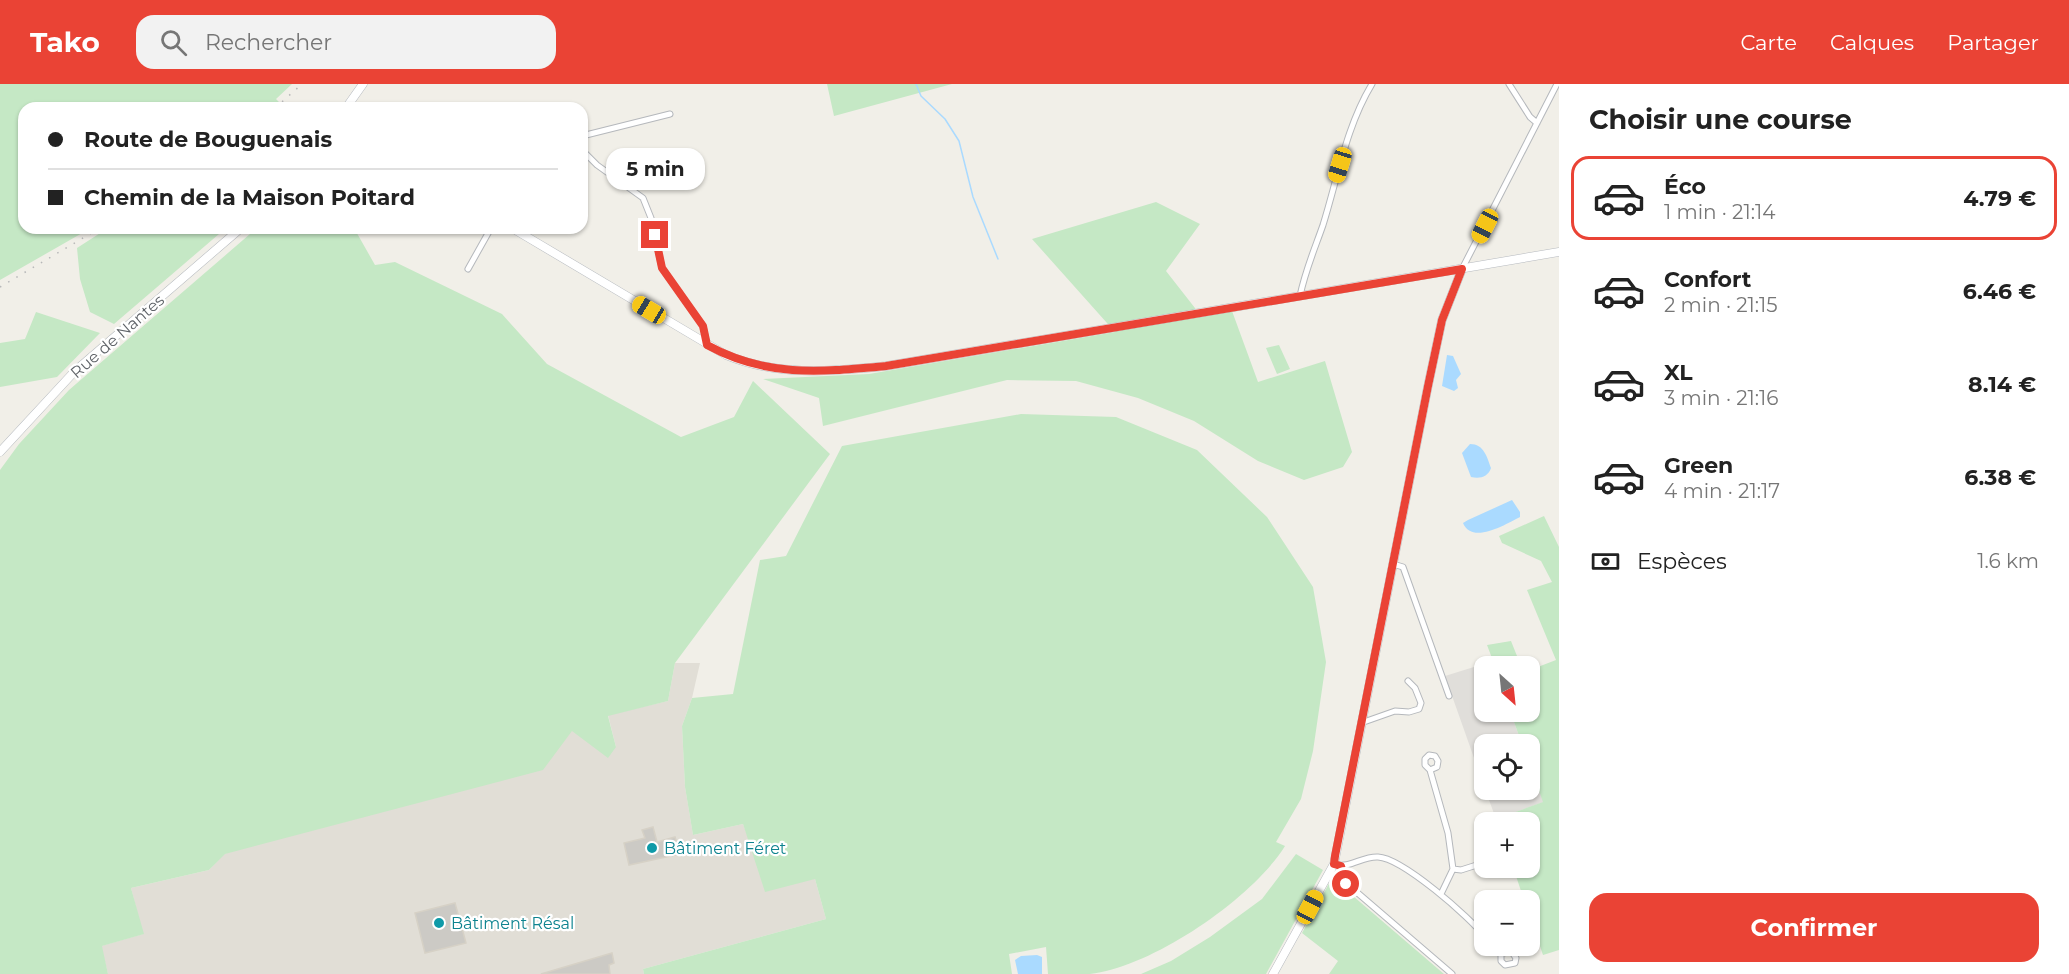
<!DOCTYPE html>
<html lang="fr">
<head>
<meta charset="utf-8">
<style>
	:root { --surface:#fff; --page:#f2f2f2; --text:#222; --muted:#767676; --line:#e0e0e0; --accent:#ea4335 }
	body { margin:0; font-family:Montserrat,sans-serif; background:var(--page); color:var(--text); height:100vh; display:flex; flex-direction:column; font-size:22px; white-space:nowrap }
	* { box-sizing:border-box; margin:0 }
	p { font-size:20px; color:var(--muted) }
	.icon { flex:none; width:33px; height:33px; fill:none; stroke:currentColor; stroke-width:2; stroke-linecap:round; stroke-linejoin:round }
	.map { position:relative; flex:1; overflow:hidden }
	.details { display:flex; flex-direction:column; background:var(--surface); width:510px }
	.details>* { flex:none }
	.hud { position:absolute; left:18px; top:18px; width:570px; height:132px; border-radius:18px; box-shadow:0 2px 4px #0004; display:grid; align-content:center; height:132px; padding:0 30px; background:var(--surface) }
	.needle { width:39px; rotate:153deg }
	.buttons { position:absolute; left:1474px; top:572px; display:grid; gap:12px }
	.buttons a { display:grid; place-items:center; width:66px; height:66px; border-radius:12px; background:var(--surface); box-shadow:0 2px 4px #0004; font-size:30px }
	.end { position:absolute; width:27px; height:27px; margin:-14px; border:8px solid #ea4335; background:#fff; box-shadow:0 0 0 3px #fff }
	.from { border-radius:50% }
	.bubble { position:absolute; height:42px; border-radius:18px; background:var(--surface); box-shadow:0 2px 4px #0004; font-size:20px; font-weight:700; line-height:42px; text-align:center }
	.car { position:absolute; width:18px; height:36px; margin:-18px -9px; border-radius:8px; box-shadow:0 0 4px 2px #0007; background:linear-gradient(#f5c518 24%,#345 0 40%,#f5c518 0 76%,#345 0 86%,#f5c518 0) }
	.hud b { display:flex; align-items:center; gap:21px; height:57px; font-size:22px }
	.hud b+b { border-top:2px solid var(--line) }
	.hud i { width:15px; height:15px; background:var(--text) }
	ul { padding:0; list-style:none }
	li { display:flex; align-items:center; gap:18px; height:84px; margin:0 12px 9px; padding:0 18px; border:3px solid transparent; border-radius:18px }
	li div { flex:1 }
	li b { display:block; font-size:22px }
	li em { font-style:normal; font-weight:700 }
	li.selected { border-color:var(--accent) }
	li>.icon { width:54px; height:54px; stroke-width:1.5 }
	h2 { padding:0 30px; font-size:27px; line-height:72px }
	.pay { display:flex; align-items:center; gap:15px; height:66px; padding:0 30px; font-size:22px }
	.pay p { margin-inline-start:auto }
	.action { display:flex; gap:12px; margin-top:auto; padding:12px 30px }
	.action a { flex:1; height:69px; border-radius:18px; background:var(--accent); color:#fff; font-size:24px; font-weight:700; line-height:69px; text-align:center }
	header { display:flex; align-items:center; gap:36px; box-sizing:border-box; height:84px; padding:0 30px; background:var(--accent); color:#fff }
	header strong { font-size:28px }
	nav { display:flex; gap:33px; margin-inline-start:auto; font-size:21px }
	.search { width:420px; height:54px; background:var(--page); display:flex; align-items:center; gap:15px; box-sizing:border-box; padding:0 21px; border-radius:18px; color:var(--muted); font-size:22px }
	main { display:flex; flex:1; min-height:0 }
	.map>svg:first-child { display:block }
</style>
</head>
<body>
<header>
<strong>Tako</strong>
<div class="search"><svg class="icon" aria-label="search" viewBox="0 0 24 24"><circle cx="10" cy="10" r="6"/><path d="M15 15l6 6"/></svg>Rechercher</div>
<nav><a>Carte</a><a>Calques</a><a>Partager</a></nav>
</header>
<main>
<div class="map">
<svg width="1559" height="890" viewBox="0 0 1559 890">
	<rect width="100%" height="100%" fill="#f1efe8"/>
	<!-- industrial -->
	<path fill="#e0deda" d="M1493,577L1495,582H1485V627H1510L1522,660H1485V705L1445,592Z
		M1530,681L1544,718L1496,735L1485,705H1530Z"/>
	<!-- education -->
	<path fill="#e1ded6" d="M675,579H700L692,614L682,642L685,703L693,751L743,740L749,756L815,795L826,835L643,885L644,890H108L101,862L143,850L131,804L209,786L224,770L572,646L616,663L608,631L668,617Z"/>
	<!-- green -->
	<path fill="#c5e8c5" d="M0,0H292L276,15L285,24H24V144H91L0,196Z
		M827,0H952L834,32Z
		M1156,118L1200,140L1166,187L1202,233L1232,227L1258,298L1325,277L1352,368L1343,383L1304,396L1258,377L1194,337L1138,314L1076,297L1007,296L823,342L819,314L763,295L869,290L1115,248L1032,155Z
		M108,144H226L114,240L90,228L80,195L77,164Z
		M257,144H354L375,181L395,178L502,230L547,280L681,353L734,333L753,297L830,370L675,579L668,617L608,632L616,663L608,674L572,647L543,686L225,770L209,786L131,804L144,850L102,862L108,890H0V386L19,360L69,306Z
		M36,228L100,249L57,293L0,303V259L25,255Z
		M1279,261L1290,285L1277,290L1266,264Z
		M1021,330L1116,333L1197,366L1267,433L1313,503L1326,578L1313,667L1301,715L1276,758L1285,762C1252,815 1152,883 1090,890C1076,890 1062,890 1048,890L1046,863L1009,870L1012,890H644L643,885L826,835L815,795L765,808L743,740L693,751L685,703L682,642L692,614L733,610L760,476L786,472L842,362Z
		M1544,432L1559,463V866L1543,871L1530,833V816H1524L1513,783H1530V738H1497L1496,735L1543,718L1530,681V660H1522L1510,627H1530V586L1556,576L1527,506L1552,498L1541,477L1502,459L1499,452Z
		M1511,557L1521,582H1495L1487,561Z
		M1296,770L1323,786L1266,890H1141L1171,877L1210,853L1262,815Z
		M1332,794L1444,890H1329L1338,877L1302,849Z"/>
	<!-- water -->
	<path fill="#aadaff" d="M1447,271L1453,272L1461,290L1456,296L1458,304L1454,307L1442,302Z
		M1470,360C1484,360 1487,373 1491,384C1488,393 1480,395 1471,393L1462,369Z
		M1512,416L1520,428V433C1506,440 1472,461 1463,439L1468,436Z
		M1037,871L1042,873V890H1018L1015,876L1021,872Z"/>
	<g fill="none" stroke-linecap="round" stroke-linejoin="round">
		<!-- stream -->
		<path stroke="#aadaff" stroke-width="1.5" d="M916,0L921,12L945,35L959,57L973,113L998,175"/>
	</g>
	<!-- building -->
	<path fill="#cccac5" stroke="#d6d1c6" stroke-width="1.5" d="M653,743L657,758L675,753L680,770L629,781L624,759L645,754L642,746Z
		M455,819L466,859L425,869L415,829Z
		M612,869L614,879L609,881L610,890H541Z"/>
	<g fill="none" stroke-linecap="round" stroke-linejoin="round">
		<defs>
			<path id="street" d="M1509,0L1530,33L1537,39
				M582,52L670,30
				M582,66L597,81L643,114L651,134L662,184L703,242L707,261
				M468,185L491,144
				M1462,185L1557,0
				M1300,212C1305,187 1315,164 1323,141C1338,93 1346,43 1372,0
				M1393,480L1403,483L1449,612
				M1361,639L1395,627L1409,628L1419,625L1421,619L1415,604L1408,597
				M1430,686L1437,683L1438,677L1435,672L1429,671L1425,675V681L1430,686L1448,749L1453,785L1441,810
				M1334,780C1350,785 1362,772 1378,773C1402,774 1470,833 1485,853
				M1341,782L1346,799L1452,890
				M1453,785L1461,786L1483,779
				M1492,861L1501,870V877L1505,881L1515,879L1516,874L1511,867L1501,870"/>
			<path id="secondary" d="M346,24L363,0
				M512,144L726,271C779,293 831,287 886,282L1559,168
				M0,368L74,288L241,144
				M1273,890L1334,780L1428,302L1442,236L1462,185"/>
		</defs>
		<!-- street casing -->
		<use href="#street" stroke="#b5b8bc" stroke-width="7"/>
		<!-- secondary casing -->
		<use href="#secondary" stroke="#b6babf" stroke-width="9"/>
		<!-- street -->
		<use href="#street" stroke="#fff" stroke-width="5"/>
		<!-- secondary -->
		<use href="#secondary" stroke="#fff" stroke-width="8"/>
		<!-- rail -->
		<path stroke="#b6b7b8" stroke-width="1.5" stroke-dasharray="1.5 8" stroke-linecap="butt" d="M275,24L302,0
			M0,203L100,144"/>
	</g>
	<g fill="none" stroke-linecap="round" stroke-linejoin="round">
		<!-- route -->
		<path stroke="#ea4335" stroke-width="8" d="M655,151L662,184L703,242L707,261C767,294 821,288 886,282L1462,185L1442,236L1428,302L1335,772L1334,780L1341,782L1346,800"/>
	</g>
	<!-- markers -->
	<g fill="#0f9aa8" stroke="#fff" stroke-width="2">
		<circle cx="652" cy="764" r="6"/>
		<circle cx="439" cy="839" r="6"/>
	</g>
	<g text-anchor="middle" stroke-width="4.5" stroke-linejoin="round" paint-order="stroke">
		<!-- street labels -->
		<g font-size="16" fill="#5f6368" stroke="#fff">
			<text transform="translate(117 252) rotate(-41)" y="6">Rue de Nantes</text>
		</g>
		<!-- culture labels -->
		<g font-size="16" fill="#0d838f" stroke="#fff" text-anchor="start">
			<text x="664" y="770">Bâtiment Féret</text>
			<text x="451" y="845">Bâtiment Résal</text>
		</g>
	</g>
</svg>
<div class="buttons">
<a><svg class="needle" viewBox="-14 -14 28 28"><path d="M0-13l5 13h-10z" fill="#e53935"/><path d="M0 13l5-13h-10z" fill="#767676"/></svg></a>
<a><svg class="icon" aria-label="locate" viewBox="0 0 24 24"><circle cx="12" cy="12" r="6"/><path d="M12 2v4M12 18v4M2 12h4M18 12h4"/></svg></a>
<a>+</a>
<a>−</a>
</div>
<i class="end from" style="left:1346px;top:800px"></i>
<i class="end" style="left:655px;top:151px"></i>
<div class="bubble" style="left:606px;top:64px;width:99px">5 min</div>
<i class="car" style="left:1340px;top:81px;rotate:197deg"></i>
<i class="car" style="left:1485px;top:142px;rotate:207deg"></i>
<i class="car" style="left:649px;top:226px;rotate:301deg"></i>
<i class="car" style="left:1310px;top:823px;rotate:28deg"></i>
<div class="hud">
<b><i class="from"></i>Route de Bouguenais</b>
<b><i></i>Chemin de la Maison Poitard</b>
</div>
</div>
<section class="details">
<h2>Choisir une course</h2>
<ul>
<li class="selected"><svg class="icon" aria-label="car" viewBox="0 0 24 24"><path d="M5 17H2v-5l4-1 3-4h7l3 4 3 1v5h-3M9 17h6M6 11h13"/><circle cx="7" cy="17" r="2"/><circle cx="17" cy="17" r="2"/></svg><div><b>Éco</b><p>1 min · 21:14</p></div><em>4.79 €</em></li>
<li><svg class="icon" aria-label="car" viewBox="0 0 24 24"><path d="M5 17H2v-5l4-1 3-4h7l3 4 3 1v5h-3M9 17h6M6 11h13"/><circle cx="7" cy="17" r="2"/><circle cx="17" cy="17" r="2"/></svg><div><b>Confort</b><p>2 min · 21:15</p></div><em>6.46 €</em></li>
<li><svg class="icon" aria-label="car" viewBox="0 0 24 24"><path d="M5 17H2v-5l4-1 3-4h7l3 4 3 1v5h-3M9 17h6M6 11h13"/><circle cx="7" cy="17" r="2"/><circle cx="17" cy="17" r="2"/></svg><div><b>XL</b><p>3 min · 21:16</p></div><em>8.14 €</em></li>
<li><svg class="icon" aria-label="car" viewBox="0 0 24 24"><path d="M5 17H2v-5l4-1 3-4h7l3 4 3 1v5h-3M9 17h6M6 11h13"/><circle cx="7" cy="17" r="2"/><circle cx="17" cy="17" r="2"/></svg><div><b>Green</b><p>4 min · 21:17</p></div><em>6.38 €</em></li>
</ul>
<div class="pay"><svg class="icon" aria-label="cash" viewBox="0 0 24 24"><path d="M3 7h18v10H3z"/><circle cx="12" cy="12" r="2"/></svg>Espèces<p>1.6 km</p></div>
<div class="action"><a>Confirmer</a></div>
</section>
</main>
</body>
</html>
